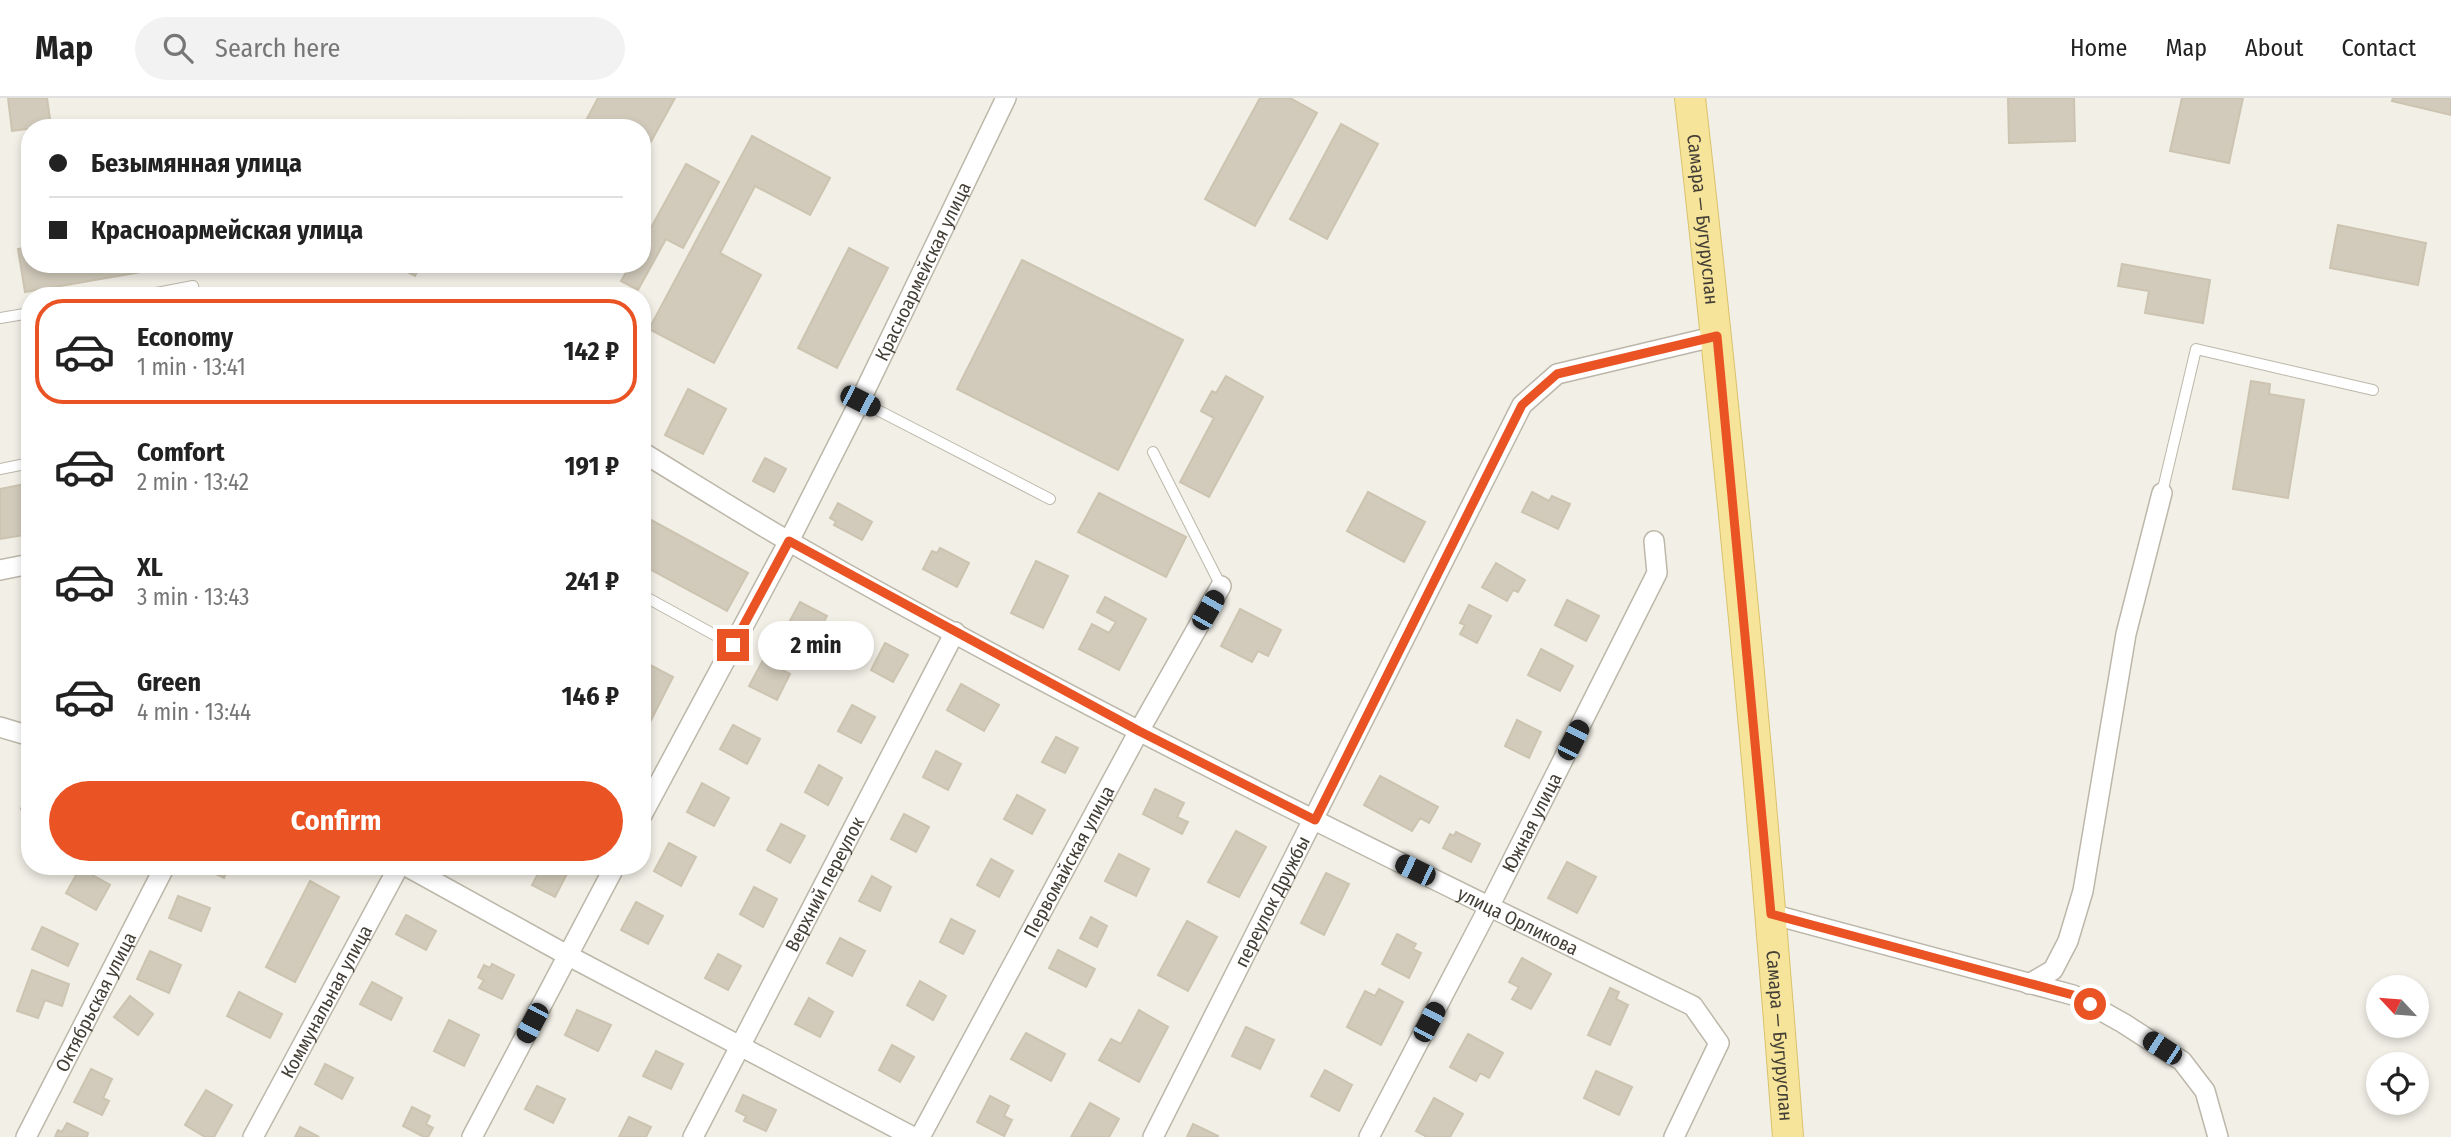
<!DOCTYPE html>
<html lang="en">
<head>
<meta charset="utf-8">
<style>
	:root { --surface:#fff; --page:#f2f2f2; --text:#222; --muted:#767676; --line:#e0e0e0; --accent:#ea5324 }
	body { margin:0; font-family:"Fira Sans Condensed",sans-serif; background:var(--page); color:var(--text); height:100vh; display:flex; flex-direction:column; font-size:26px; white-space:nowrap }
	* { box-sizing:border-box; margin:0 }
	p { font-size:23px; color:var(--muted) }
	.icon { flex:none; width:38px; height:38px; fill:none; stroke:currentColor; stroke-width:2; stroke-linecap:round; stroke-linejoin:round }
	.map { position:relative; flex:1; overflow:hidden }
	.sheet { position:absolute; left:21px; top:189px; width:630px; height:588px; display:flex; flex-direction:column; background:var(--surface); border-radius:28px; box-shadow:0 4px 10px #0003 }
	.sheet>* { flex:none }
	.banner { position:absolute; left:21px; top:21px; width:630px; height:154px; border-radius:28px; box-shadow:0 4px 10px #0003; display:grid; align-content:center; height:154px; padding:0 28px; background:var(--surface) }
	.needle { width:46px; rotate:296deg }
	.fabs { position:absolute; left:2366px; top:877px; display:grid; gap:14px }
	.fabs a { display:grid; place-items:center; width:63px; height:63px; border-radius:50%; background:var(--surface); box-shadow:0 4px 10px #0003; font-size:35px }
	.end { position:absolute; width:32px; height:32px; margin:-16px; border:9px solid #ea5324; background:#fff; box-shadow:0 0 0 4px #fff }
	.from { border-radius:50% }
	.bubble { position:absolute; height:49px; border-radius:24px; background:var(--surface); box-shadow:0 4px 10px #0003; font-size:23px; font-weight:700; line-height:49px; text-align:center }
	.car { position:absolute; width:21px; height:42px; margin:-21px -10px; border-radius:9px; box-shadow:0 0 5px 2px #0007; background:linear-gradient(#222 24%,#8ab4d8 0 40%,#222 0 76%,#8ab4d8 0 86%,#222 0) }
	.banner b { display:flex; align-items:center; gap:24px; height:66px; font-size:26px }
	.banner b+b { border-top:2px solid var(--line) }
	.banner i { width:18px; height:18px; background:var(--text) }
	ul { padding:12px 0 0; list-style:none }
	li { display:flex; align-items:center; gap:21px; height:105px; margin:0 14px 10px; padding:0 14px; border:4px solid transparent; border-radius:28px }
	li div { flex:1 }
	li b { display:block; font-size:26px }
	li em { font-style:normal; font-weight:700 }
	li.selected { border-color:var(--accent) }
	li>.icon { width:63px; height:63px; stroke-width:1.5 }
	.button { display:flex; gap:14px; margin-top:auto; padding:14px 28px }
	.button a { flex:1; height:80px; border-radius:42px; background:var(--accent); color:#fff; font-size:28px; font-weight:700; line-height:80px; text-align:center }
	header { display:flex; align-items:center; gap:42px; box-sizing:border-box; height:98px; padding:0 35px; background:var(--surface); border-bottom:2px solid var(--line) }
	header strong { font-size:33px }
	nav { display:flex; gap:38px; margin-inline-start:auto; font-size:24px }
	.search { width:490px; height:63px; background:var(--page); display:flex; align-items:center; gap:18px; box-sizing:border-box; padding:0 24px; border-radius:38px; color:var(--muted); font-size:26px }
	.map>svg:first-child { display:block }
</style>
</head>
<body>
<header>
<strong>Map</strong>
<div class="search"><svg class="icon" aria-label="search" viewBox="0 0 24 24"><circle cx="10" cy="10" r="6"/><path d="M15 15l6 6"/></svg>Search here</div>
<nav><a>Home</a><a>Map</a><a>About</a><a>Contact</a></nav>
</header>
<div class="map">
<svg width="2451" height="1039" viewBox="0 0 2451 1039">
	<rect width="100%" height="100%" fill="#f1efe6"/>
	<!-- building -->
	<path fill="#d2cbbc" stroke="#ccc4b0" stroke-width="2" d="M8,0H47L51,28L12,33Z
		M598,0H675L642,60V30H582Z
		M1260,0H1290L1317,15L1255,128L1205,101Z
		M2008,0H2074L2075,43L2009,45Z
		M2182,0H2243L2229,65L2170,53Z
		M2393,0H2451V17L2392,3Z
		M457,22L485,30H455Z
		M1341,26L1378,46L1327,141L1290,121Z
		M752,38L830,80L810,117L755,88L720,155L761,177L714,265L649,231Z
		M686,66L719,84L683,150L666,141L638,192L621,183L631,166H642V146Z
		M2338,127L2426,145L2418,187L2330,170Z
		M30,149V166H175L176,168L25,194L18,151Z
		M849,150L888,170L837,270L798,250Z
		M1022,162L1183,242L1118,372L957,291Z
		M392,166H421L415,178Z
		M2122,166L2210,182L2203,225L2145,215L2149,193L2118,188Z
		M1226,278L1263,299L1209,399L1180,384L1214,320L1201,313L1212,293L1216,295Z
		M2251,283L2270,286L2269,296L2304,302L2288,400L2233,391Z
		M688,291L726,311L703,356L665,337Z
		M765,360L786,371L774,394L753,383Z
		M30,385V436L0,441V391Z
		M1368,394L1425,424L1404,464L1347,433Z
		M1532,394L1549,403L1552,398L1570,406L1558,431L1522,414Z
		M1099,395L1186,439L1166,479L1078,434Z
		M838,405L872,424L862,442L834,427L836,423L830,420Z
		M642,417L748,475L727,513L642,467Z
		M940,450L969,465L957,489L923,471L932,453L937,455Z
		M1036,463L1068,478L1043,530L1011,515Z
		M1496,465L1525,482L1518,494L1513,492L1507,503L1482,489Z
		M1105,499L1146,521L1119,572L1079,551L1092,526L1109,535L1116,524L1097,514Z
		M1567,502L1599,518L1586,543L1555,527Z
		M800,504L827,518L813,544L786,530Z
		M1469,507L1491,518L1477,545L1460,536L1465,527L1460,525Z
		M1240,511L1281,532L1268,558L1258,553L1252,564L1221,548Z
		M885,545L908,557L893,584L871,572Z
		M1541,551L1573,568L1560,593L1528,577Z
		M763,562L790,576L777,602L749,588Z
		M650,567L673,579L644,636L642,582Z
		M961,586L999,607L984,633L947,612Z
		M852,607L875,619L861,645L838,633Z
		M1517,622L1541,634L1529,660L1505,648Z
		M733,627L760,641L747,666L720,651Z
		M1056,639L1078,650L1065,675L1042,664Z
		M936,653L961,666L948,692L923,679Z
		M819,667L842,680L828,707L805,694Z
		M1380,678L1438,709L1429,725L1420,720L1412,733L1364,707Z
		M30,685V714L21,711Z
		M702,685L729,700L714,728L687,714Z
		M1155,691L1184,705L1177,719L1188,724L1182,736L1143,716Z
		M1017,697L1045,712L1032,736L1004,721Z
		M904,716L929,729L916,754L891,741Z
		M781,726L805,738L790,765L767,752Z
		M1236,733L1266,749L1239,799L1208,784Z
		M1456,734L1480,746L1471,764L1443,750L1450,736L1454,738Z
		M669,745L696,759L681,788L654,773Z
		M1119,756L1149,771L1136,798L1105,783Z
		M991,761L1013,773L999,799L977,787Z
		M1567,764L1596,779L1577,815L1548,800Z
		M199,768H229L224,780Z
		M542,768H557L568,774L555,799L532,787Z
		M80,770L110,787L96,812L66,795Z
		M1326,775L1349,786L1324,837L1301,825Z
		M872,778L891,789L880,813L859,803Z
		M310,783L339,799L295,884L266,869Z
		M754,789L777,801L763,829L740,816Z
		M178,798L210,810L201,833L169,820Z
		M636,804L663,818L648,846L621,832Z
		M406,817L436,833L426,852L396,836Z
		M1091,819L1107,828L1097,849L1080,840Z
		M951,821L975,833L963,856L940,844Z
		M1187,823L1217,839L1188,893L1158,877Z
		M42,829L78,846L68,868L32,851Z
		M1397,836L1416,846L1413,851L1421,855L1409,880L1382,866Z
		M840,840L865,853L852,878L827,865Z
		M1058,852L1095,871L1086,889L1049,870Z
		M150,853L181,867L169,895L137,881Z
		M718,856L741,868L728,892L705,880Z
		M1522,860L1551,876L1531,911L1512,901L1519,889L1509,884Z
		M492,866L514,877L502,901L479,890L484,882L478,879L484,867L490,870Z
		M32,872L69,886L62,908L45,902L38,920L17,913Z
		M920,883L946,898L933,922L907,907Z
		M372,884L402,900L391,922L360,906Z
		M1610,890L1619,894L1616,901L1628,907L1610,947L1588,937Z
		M1379,891L1403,904L1381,947L1347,929L1365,893L1375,898Z
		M239,894L282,916L270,940L227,918Z
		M130,898L153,916L138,937L114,919Z
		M809,900L833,914L820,939L795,926Z
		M577,912L611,927L598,953L565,937Z
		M1139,912L1168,929L1139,984L1099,962L1111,941L1121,946Z
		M449,922L479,937L464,968L434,953Z
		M1246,929L1274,942L1260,971L1232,958Z
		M1026,935L1065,956L1051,983L1011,961Z
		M1468,936L1503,955L1489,980L1480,975L1476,983L1450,969Z
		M892,947L914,959L900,984L879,972Z
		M656,953L683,966L671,991L643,978Z
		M325,966L353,980L342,1001L315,986Z
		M91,971L112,981L103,1000L109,1003L102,1017L74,1004Z
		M1325,972L1352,987L1339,1013L1311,998Z
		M1596,973L1632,989L1619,1017L1584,1000Z
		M537,988L565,1001L553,1025L525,1011Z
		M206,992L232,1007L214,1039H205L185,1027Z
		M743,997L776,1012L766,1033L744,1023L746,1018L736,1013Z
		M990,998L1009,1008L1004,1018L1012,1022L1004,1038L977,1024Z
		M1434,1000L1463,1016L1450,1039H1427L1416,1033Z
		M1090,1005L1119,1021L1109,1039H1071Z
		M412,1009L430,1018L426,1026L433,1030L428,1039H424L403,1028Z
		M629,1019L651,1029L646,1039H619Z
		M67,1025L88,1035L87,1039H55L58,1032L62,1034Z
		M1193,1026L1218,1038V1039H1187Z
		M300,1029L319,1039H295Z"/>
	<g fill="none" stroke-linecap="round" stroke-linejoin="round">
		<defs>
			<path id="lane" d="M141,198L193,188L195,198
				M0,220L30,215
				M860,303L1050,401
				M1153,354L1221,488
				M0,371L30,365
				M2162,395L2196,251L2373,292
				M642,497L733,547"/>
			<g id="street">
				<path id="s1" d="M642,354C691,384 740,415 790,444C1084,612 1389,760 1693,908L1719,945L1674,1039"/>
				<path d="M0,472L30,466"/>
				<path d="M0,629L30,638"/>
				<path id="s2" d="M642,717L789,443L860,303L1006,0"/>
				<path d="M406,768L567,857L913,1039"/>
				<path d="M1771,816L2073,897L2123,925L2182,963L2205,993L2218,1039"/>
				<path d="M2029,886L2053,872L2068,843L2083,793L2126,536L2162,395"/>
				<path id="s3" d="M26,1039L165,768"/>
				<path id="s4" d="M253,1039L399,768"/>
				<path d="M472,1039L615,768"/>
				<path id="s5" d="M693,1039L955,534"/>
				<path id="s6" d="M920,1039L1139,633L1221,488"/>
				<path id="s7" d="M1153,1039L1522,307L1557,276L1717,238"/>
				<path id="s8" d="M1369,1039L1489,809L1657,475L1654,443"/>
			</g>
			<g id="primary">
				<path id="s9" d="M1690,0C1729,346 1762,692 1788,1039"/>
			</g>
		</defs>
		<!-- lane casing -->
		<use href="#lane" stroke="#bcb7a9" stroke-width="12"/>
		<!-- street casing -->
		<use href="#street" stroke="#bcb7a9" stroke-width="22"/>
		<!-- primary casing -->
		<use href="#primary" stroke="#dac26b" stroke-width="32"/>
		<!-- lane -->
		<use href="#lane" stroke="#fff" stroke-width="10"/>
		<!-- street -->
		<use href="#street" stroke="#fff" stroke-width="19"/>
		<!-- primary -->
		<use href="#primary" stroke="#f6e49a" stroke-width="30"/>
	</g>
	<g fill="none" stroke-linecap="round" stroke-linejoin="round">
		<!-- route -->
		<path stroke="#ea5324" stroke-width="9" d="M733,547L789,443L1139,633L1315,722L1522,307L1557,276L1717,238L1771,816L2073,897L2090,906"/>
	</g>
	<g text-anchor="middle" stroke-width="5" stroke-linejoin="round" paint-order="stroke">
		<!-- street labels -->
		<g font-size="19" fill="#443f36" stroke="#fff">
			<text dy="7" stroke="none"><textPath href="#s9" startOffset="122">Самара — Бугуруслан</textPath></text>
			<text dy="7" stroke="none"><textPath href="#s2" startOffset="612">Красноармейская улица</textPath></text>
			<text dy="7" stroke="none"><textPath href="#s8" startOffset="354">Южная улица</textPath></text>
			<text dy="7" stroke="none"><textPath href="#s6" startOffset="313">Первомайская улица</textPath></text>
			<text dy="7" stroke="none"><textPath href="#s5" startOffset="285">Верхний переулок</textPath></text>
			<text dy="7" stroke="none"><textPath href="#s7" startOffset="264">переулок Дружбы</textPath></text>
			<text dy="7" stroke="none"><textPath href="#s1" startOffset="994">улица Орликова</textPath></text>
			<text dy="7" stroke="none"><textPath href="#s3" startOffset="152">Октябрьская улица</textPath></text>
			<text dy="7" stroke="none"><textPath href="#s4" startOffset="154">Коммунальная улица</textPath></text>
			<text dy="7" stroke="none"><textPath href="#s9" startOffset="942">Самара — Бугуруслан</textPath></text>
		</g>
	</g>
</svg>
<div class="fabs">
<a><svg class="needle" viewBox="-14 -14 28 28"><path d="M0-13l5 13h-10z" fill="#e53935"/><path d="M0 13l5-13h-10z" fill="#767676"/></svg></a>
<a><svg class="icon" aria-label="locate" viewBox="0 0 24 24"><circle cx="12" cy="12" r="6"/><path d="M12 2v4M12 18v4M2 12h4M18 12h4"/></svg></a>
</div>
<i class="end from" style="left:2090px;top:906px"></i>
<i class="end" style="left:733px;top:547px"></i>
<div class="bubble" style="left:758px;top:523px;width:116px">2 min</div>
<i class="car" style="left:860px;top:303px;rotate:117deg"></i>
<i class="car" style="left:1208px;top:512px;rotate:30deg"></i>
<i class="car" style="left:1573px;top:642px;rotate:27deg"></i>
<i class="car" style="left:1415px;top:772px;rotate:296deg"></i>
<i class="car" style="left:1429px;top:924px;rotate:28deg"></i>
<i class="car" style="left:532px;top:925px;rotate:208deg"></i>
<i class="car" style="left:2162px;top:950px;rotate:303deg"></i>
<div class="banner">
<b><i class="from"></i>Безымянная улица</b>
<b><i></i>Красноармейская улица</b>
</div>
<section class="sheet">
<ul>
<li class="selected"><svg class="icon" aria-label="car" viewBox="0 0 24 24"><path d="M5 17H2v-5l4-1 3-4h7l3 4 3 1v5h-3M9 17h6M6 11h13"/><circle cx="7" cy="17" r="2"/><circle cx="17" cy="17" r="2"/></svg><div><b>Economy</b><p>1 min · 13:41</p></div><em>142 ₽</em></li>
<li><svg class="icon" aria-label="car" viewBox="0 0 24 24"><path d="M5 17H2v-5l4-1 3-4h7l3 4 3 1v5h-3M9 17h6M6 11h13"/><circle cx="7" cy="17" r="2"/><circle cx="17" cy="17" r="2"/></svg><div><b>Comfort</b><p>2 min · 13:42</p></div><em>191 ₽</em></li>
<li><svg class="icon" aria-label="car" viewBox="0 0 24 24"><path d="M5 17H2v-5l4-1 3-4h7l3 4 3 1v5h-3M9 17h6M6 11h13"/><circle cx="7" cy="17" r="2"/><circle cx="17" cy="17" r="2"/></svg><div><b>XL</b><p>3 min · 13:43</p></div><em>241 ₽</em></li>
<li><svg class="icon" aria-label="car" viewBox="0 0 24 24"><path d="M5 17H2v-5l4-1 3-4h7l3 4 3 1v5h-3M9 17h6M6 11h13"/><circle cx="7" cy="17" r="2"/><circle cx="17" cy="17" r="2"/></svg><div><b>Green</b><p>4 min · 13:44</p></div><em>146 ₽</em></li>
</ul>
<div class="button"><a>Confirm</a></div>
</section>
</div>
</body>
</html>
